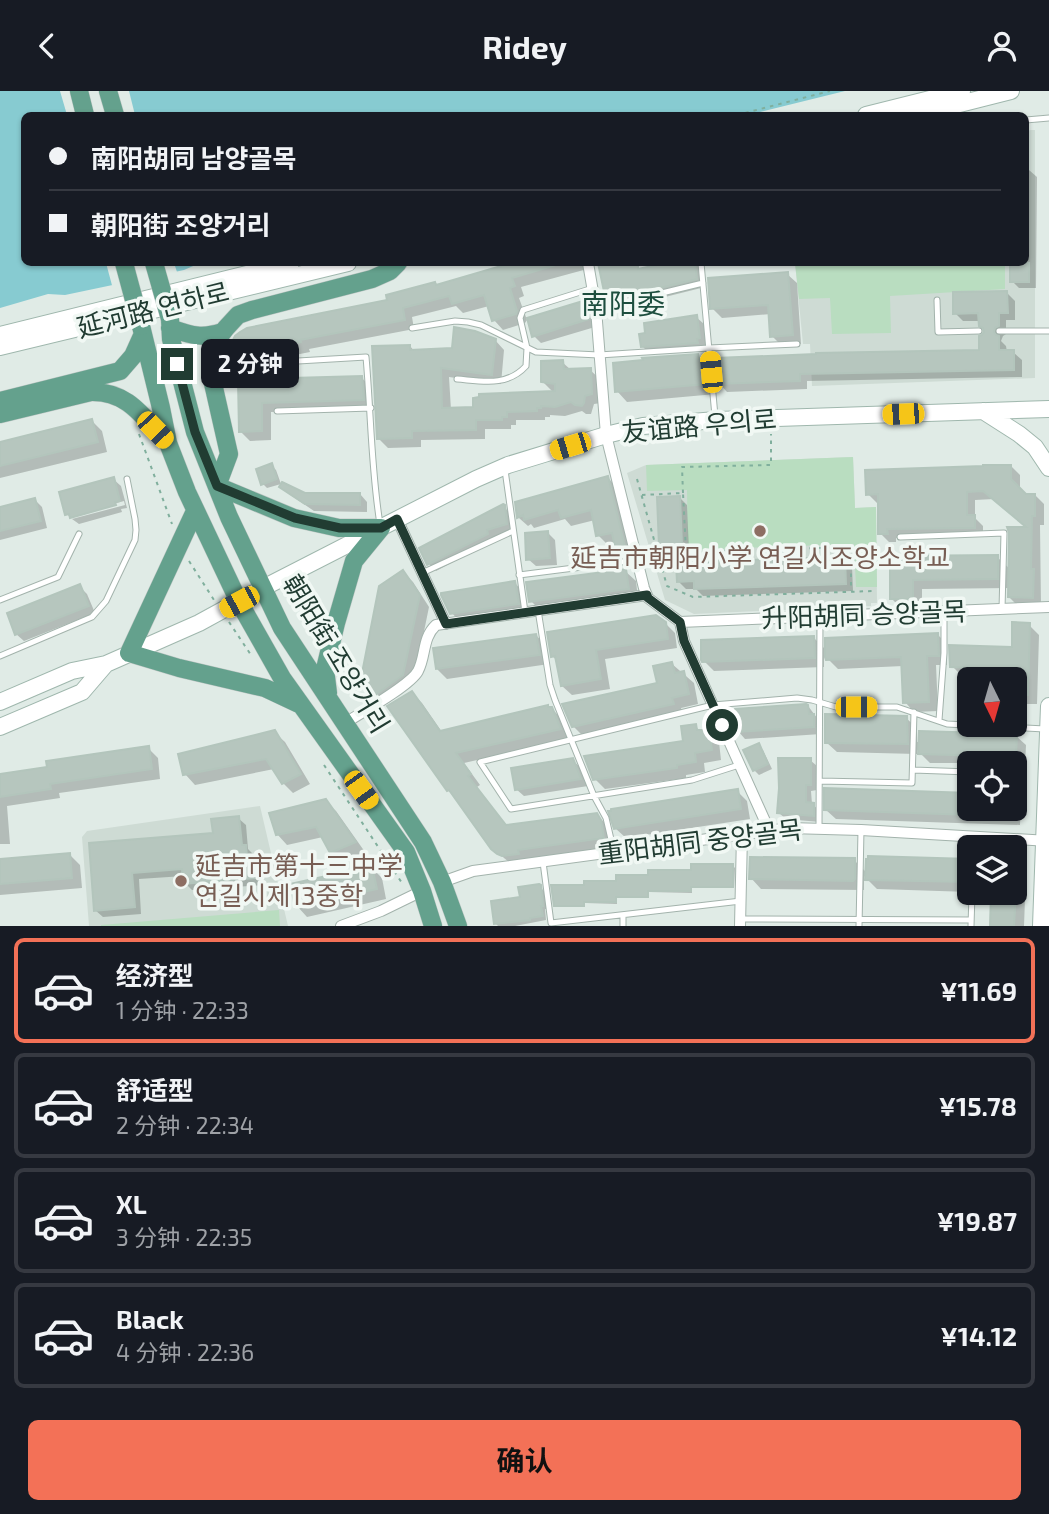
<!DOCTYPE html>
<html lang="zh">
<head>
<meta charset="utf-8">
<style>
	:root { --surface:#171b24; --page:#20242c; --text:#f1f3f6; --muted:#9ea1a6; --line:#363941; --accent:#f37157 }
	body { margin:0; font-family:"Exo 2","Noto Sans SC","Noto Sans KR",sans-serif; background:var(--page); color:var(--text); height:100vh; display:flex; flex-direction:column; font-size:26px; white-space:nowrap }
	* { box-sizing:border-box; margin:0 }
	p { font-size:23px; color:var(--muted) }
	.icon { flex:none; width:38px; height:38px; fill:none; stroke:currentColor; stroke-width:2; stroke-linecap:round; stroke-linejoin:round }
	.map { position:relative; height:835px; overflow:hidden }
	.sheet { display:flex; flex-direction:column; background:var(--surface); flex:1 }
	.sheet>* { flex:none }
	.guide { position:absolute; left:21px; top:21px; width:1008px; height:154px; border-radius:10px; box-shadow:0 2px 5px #0004; display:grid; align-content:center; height:154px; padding:0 28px; background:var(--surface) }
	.needle { width:46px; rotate:175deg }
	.fabs { position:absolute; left:957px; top:576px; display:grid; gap:14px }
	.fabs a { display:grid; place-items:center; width:70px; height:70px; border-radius:10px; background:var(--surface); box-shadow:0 2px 5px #0004; font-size:35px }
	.end { position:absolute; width:32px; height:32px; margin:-16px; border:9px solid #213c32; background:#fff; box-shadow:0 0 0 4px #fff }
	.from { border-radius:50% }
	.bubble { position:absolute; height:49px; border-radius:10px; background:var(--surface); box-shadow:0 2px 5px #0004; font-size:23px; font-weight:700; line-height:49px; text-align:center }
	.car { position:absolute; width:21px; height:42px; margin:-21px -10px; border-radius:9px; box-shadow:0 0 5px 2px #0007; background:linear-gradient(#f5c518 24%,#345 0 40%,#f5c518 0 76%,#345 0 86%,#f5c518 0) }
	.guide b { display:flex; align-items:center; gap:24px; height:66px; font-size:26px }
	.guide b+b { border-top:2px solid var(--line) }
	.guide i { width:18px; height:18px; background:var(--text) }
	ul { padding:12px 0 0; list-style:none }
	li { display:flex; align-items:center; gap:21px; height:105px; margin:0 14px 10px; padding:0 14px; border:4px solid var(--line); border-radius:10px }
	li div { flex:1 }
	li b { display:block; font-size:26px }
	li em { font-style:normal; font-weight:700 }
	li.on { border-color:var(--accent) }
	li>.icon { width:63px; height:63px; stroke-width:1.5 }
	.action { display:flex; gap:14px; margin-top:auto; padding:14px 28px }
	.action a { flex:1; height:80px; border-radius:10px; background:var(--accent); color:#111; font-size:28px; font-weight:700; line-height:80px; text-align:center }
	header { display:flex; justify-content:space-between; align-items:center; height:91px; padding:0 28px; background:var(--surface); font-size:32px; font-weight:700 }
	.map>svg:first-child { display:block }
</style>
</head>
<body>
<header><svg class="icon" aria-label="back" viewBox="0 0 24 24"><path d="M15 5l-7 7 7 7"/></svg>Ridey<svg class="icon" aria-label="person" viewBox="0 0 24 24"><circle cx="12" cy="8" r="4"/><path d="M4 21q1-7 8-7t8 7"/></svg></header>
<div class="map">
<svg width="1049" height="835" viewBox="0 0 1049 835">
	<rect width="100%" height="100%" fill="#e0ebe6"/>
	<!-- built -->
	<path fill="#cedbd4" d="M1031,39H1035V287L812,295L810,253H803L795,172H1026V40Z
		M853,366L855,417L876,416L877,512H871V515L694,523L665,509L627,382L646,374Z
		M260,715L288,835H89L82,746L87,740Z"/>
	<!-- green -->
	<path fill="#b9ddc0" d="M795,172H1005V198L890,205L891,242L832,243L830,207L799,208Z
		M853,366L855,417L876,416L877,496H856L854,453L688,459L687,399L647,400L646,374Z
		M279,819L280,835H101V834Z"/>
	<!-- water -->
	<path fill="#87cbd1" d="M0,0H845L748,24H24V172H200L184,179L65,204L48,203L0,217Z"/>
	<!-- pier -->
	<path fill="#e0ebe6" d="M60,0H129L135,24H67Z
		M106,172H174L178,184L113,198Z"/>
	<!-- shadow -->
	<path fill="#0003" d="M1026,79H1029L1037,86L1036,197H1019L1012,190V172H1026Z
		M509,172H590L591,177L521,196L524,205L519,207L527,229L525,232L503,239L494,229L489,215L463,222L456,215L412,226L414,238L309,258L310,261L270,269L263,282V289L362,287L371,297L373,318L271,321V349L250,350L240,340V293L235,288L234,251L389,211L510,174Z
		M600,172H621L622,184L673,172H697L701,175L705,196L617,218L608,209Z
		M787,183L797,192L801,253L782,255L772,245L771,223L722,227L712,217Z
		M1007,202L1015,210V229H1006V243L1003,245L1001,250L1006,255L1007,261H1013L1022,269V286L807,290V298L727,301L719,292L981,261L986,241L980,230H963L955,222Z
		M586,211L593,218L595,236L541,252L534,245Z
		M696,226L704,233L707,254L650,263L642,255Z
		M495,249L504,259L501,293L449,286L451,319L475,318L554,302L542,290L562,271L571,279H590L600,288L601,312L594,313L591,323H586L582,320L565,325L550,324V326H545V329H516V334H511V338H485V348L421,349V356L388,357L378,347L410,255L415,261L454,259Z
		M698,265L714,280L716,303L627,311L617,300L645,271Z
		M92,330L102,340L107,361L0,387V353Z
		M271,374L276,379L281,393L267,397L263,393Z
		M1011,375L1020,384V399L1025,404H1035L1044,413V434H1040L1041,515H1018L1009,506L1010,497L922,498V518H902L892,508V467L997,466L1010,478L1029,438L994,408L975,409V427L983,435V445L896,447V451H889L880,442L879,412H877L868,403Z
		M608,387L617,396L635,473L628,474L619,465L616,452L607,453L598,444L595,429L571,435L565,428L534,437L531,433L528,435L519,427L517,412Z
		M113,388L121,395L127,417L121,418L122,421L79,433L72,428L125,414L124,410L70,425V426L67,423Z
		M281,395L305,404L360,403L367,411V421L314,420L289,403Z
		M680,407L687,414L689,461L668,462L661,454Z
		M35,409L42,416L47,437L0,449V418Z
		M503,415L511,423L514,440L436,480L429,473Z
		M548,442L555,449L557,474L536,475L528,468Z
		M845,468L852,475L853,500L703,505L696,498H686L679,491Z
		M625,480L636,490L638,508L541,520L531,510Z
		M403,481L413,491L429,516L413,594L387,613L377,603L364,582Z
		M515,492L522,500L525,520L459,530L452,522Z
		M80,496L87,503L95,522L24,550L16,543Z
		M665,532L675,542L677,557L605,568L610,598L572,604L562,595L558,570L552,565Z
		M1029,534L1039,544L1037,613H1021L1015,607V588L962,585L952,575L1013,558Z
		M536,544L546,555L549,573L447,588L437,578Z
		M938,544L947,553V574H936L938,620L914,621L905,611L903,575L838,578L828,568L824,560V576L714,580L703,569L814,547L827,560Z
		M672,573L694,592L698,613L681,617L683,623L583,645L573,635L659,594Z
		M412,602L422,612L442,641L551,617L562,628L570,648L464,672L480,694L477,696L507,736L597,724L607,734L613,757L513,774L504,767L493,756L455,705L449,699Z
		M808,615L821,632V643L745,648L738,640Z
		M906,627L917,637V651L1016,645L1026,654L1025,675H1022L1020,734L836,728L826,719L1015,718V672H930L917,659V663L837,661L826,651Z
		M695,635L701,641H709L719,651L721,669L704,672L705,681L686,684V687L605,698L595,688L685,652Z
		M274,641L285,651L310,693L293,702L283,692L274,678L195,694L185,683Z
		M758,654L763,659L772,678L759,684L754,679Z
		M148,657L158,667L160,688L59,702L60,707L7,715L10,753H0V685Z
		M572,669L580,676L588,695L524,705L516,698Z
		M810,669L817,675V699L811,700L812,713L820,720V731L786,728L779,722Z
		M737,700L747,710L750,728L626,747L615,737Z
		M325,710L336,720L365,761L342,771L332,761L323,746L287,754L277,743Z
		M238,727L246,734L248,758L253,763V767L261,775L263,794L192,799L185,792L184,785L139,788L141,823L103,826L95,819L90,753L215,744Z
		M70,764L80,774L82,797L0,804V770Z
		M854,769L867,782L970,770V801L877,798L864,785V799L761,798L751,787Z
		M1015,771L1026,781L1024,835H992L993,802H1015Z
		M733,775L735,777L734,797H692V802L649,801V807H617V813L585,812V816H558L556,814L586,796Z
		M372,777L382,787L386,808L307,826L297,815Z
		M540,796L544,800L547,818H545L546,829L515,835H498L496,833L522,808Z"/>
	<!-- building -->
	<path fill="#b6c6be" stroke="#b3c5bc" stroke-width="2" d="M507,172H556V174L512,187L515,195L510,197L517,220L516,223L492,230L484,204L452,213L449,205L403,217L405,229L300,249L301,251L260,260L254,271L255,288L362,285L364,309L262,312V340L239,341L238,289H233L232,251L235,245L240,241L247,237L387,209L386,204L435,191L436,194L508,173Z
		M598,172H638V178L666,172H695L697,188L606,210Z
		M1010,172H1029V191H1010Z
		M788,181L793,244L770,246L768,214L710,218L708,187Z
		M1007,200L1008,222H999V235L995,237L994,241L996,244L999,245V259H1014V279L800,283V290L717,293L715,267L816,263V262L979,259V245L982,244L984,241L983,237L979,235L978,222L953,223V201Z
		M586,209L589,228L532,246L527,227Z
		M697,224L700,247L697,248L698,252L641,256L639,243L645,242L644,232Z
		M454,236L475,240L496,248L492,284L441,277L442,317L473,316V307L479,306V303L555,300V293L541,291V270L563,269L564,278L591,277L592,303L585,305L584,312L582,315L575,314L571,311L555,316L541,315V317H537V320L507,321V326H502V329H476V339L412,340V347L377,348L372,255L410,254V259L452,257Z
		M698,263L699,268H704L707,293L615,301L613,272L643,269L642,267Z
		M92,328L98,351L0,375V351Z
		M272,372L277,388L261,394L256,378Z
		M983,374H1011V388L1026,403H1035V425H1032L1031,478H1034L1033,507L1008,506L1009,442L1007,436H1026L983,400L967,401V424H975V437L887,438L888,443H878V403L866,404L865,379L983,375Z
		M608,385L627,464L617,466L612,442L596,445L591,419L561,427L558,419L524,429L523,424L517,427L515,411Z
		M114,386L120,410L115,411L116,414L70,427L69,423L65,424L59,401Z
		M282,391L305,402H360V414L305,413L279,396Z
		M680,405L682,454L659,455L657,406Z
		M35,407L41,430L0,440V416Z
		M503,413L505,414L507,433L487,439L488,443L427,474L419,457Z
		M548,440L550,467L526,469L525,442Z
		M998,464V488L913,489V508H890V465Z
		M845,466L846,493L694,498V490L677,491L676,471Z
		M626,478L629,498L529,511L526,491Z
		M403,479L420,504L403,584L375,604L362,582L379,495Z
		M515,490L519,513L450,523L441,504V502Z
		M80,493L89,515L15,544L7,522Z
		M656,524L666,531L668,548L596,559L601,588L561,595L555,565L551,566L547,541Z
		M1012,531L1030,532L1028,604L1015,603V588H1009L1010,578L950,576L949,554L1012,556Z
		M938,542L939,565H927L929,611L903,612L901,566L826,569L825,566V547Z
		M536,543L540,564L436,578L433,557Z
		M814,545L815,567L702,571L701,569V549Z
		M672,571L675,582L684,580L689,603L672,607L674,613L572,636L562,613L657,592L653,575Z
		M412,600L440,640L548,614V616H552L561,638L456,662L471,683L468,685L506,734L597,722L601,729L604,747L518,759L519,763L502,765L497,763L491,758L449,699L447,700L387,615Z
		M806,613L808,614L809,623H814V636L736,641L735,618Z
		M825,623L907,625L908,653L825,652Z
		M696,633L697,639H709L712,659L695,662L696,671L677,674V677L593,689L584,665L683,650L681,635Z
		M275,639L301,683L282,693L266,668L183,684L178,663Z
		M919,640L1017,643L1016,666L1013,665V672H989V665L918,663Z
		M759,652L768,673L753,680L743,659Z
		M149,655L152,678L50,693L51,698L0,706V683L47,676L46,670Z
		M573,667L581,688L515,699L511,677Z
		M778,667H811V694H806V711L814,712V725L777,722L779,697Z
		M824,697L970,702V724L824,719Z
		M738,698L741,718L614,738L608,720H611V718Z
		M326,708L356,751L330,762L316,736L276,744L269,722Z
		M239,725L242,754H246L247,766H255L256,787L183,793L182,778L132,782L135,816L94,820L89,752L213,742L211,728Z
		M70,762L72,787L0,793V768Z
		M868,765L970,768V791L865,789L866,768H868Z
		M750,766L855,767V788L853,790L749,788Z
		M691,773H733V796H691V800H648V806H616V811H584V815H554L551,794H584V790H616V784H648V779H691Z
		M372,775L377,798L295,816L290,793Z
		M539,793L541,794L543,815H541L543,825L530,827V829L494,833L491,810L520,806L518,796Z
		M991,802H1016L1014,835H990Z"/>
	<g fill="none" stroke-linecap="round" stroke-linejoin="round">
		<defs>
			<path id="service" d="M1026,29L1049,27
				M701,172L715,325
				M937,209L938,241L979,240
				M596,218L703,192
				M412,237L455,230L468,231L481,234L536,261L599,264L709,257L797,253
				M999,240H1049
				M281,271L366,266C371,322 371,378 380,433
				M457,288C482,290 507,296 526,275L527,257L520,227L523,219L593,197
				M277,320L371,317
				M505,379L525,521
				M900,446L1004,442L1002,518
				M422,482L513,440
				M519,484L637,469
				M0,509L58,486L79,443
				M538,519L550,594L555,609L594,705L606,727L614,761
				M0,565L92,526L106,510L135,449L136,439L135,428L127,388
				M939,629L944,562V521
				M739,674L692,689L511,718L480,671L713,614L797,607L812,609L836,616H897L947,633L1045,638
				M913,679L970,681
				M820,690L912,692L914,621
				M819,737L820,525
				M543,771L551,832L741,810
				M740,828L971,829
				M623,835V824
				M859,835L861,739
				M971,835L972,802"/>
			<path id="minor" d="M588,172L596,218L606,344L644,497L648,507L680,531L684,550L769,739
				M397,428L446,533
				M680,531L1049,516
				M345,632C361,622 411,594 418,580C426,565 422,547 436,534L647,504
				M442,791L473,780L789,737L861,739L1049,750
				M341,835L381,820L422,800
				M740,835L742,743"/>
			<path id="secondary" d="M866,24L962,0
				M916,24L1011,0
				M0,244L291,172
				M0,256L348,172
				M983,320L1019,343L1035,356L1049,377
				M0,611L72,580L106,573L199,532L263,497L476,388L508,374L606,344L643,335L716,329L1049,318
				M0,636L82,601L106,573
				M1041,835L1049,615"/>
			<path id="primary" d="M79,0L85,24
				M108,0L115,24
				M170,228L171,248L195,341L229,426L282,537L423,751L442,791L458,835
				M141,235L161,317L168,352L187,401L239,511L282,587L406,761L422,800L433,835
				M170,237C191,244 201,248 222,241
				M0,310L120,280L133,265L142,245
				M0,323L91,301C128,300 143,326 167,351
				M217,395L229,363L212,288L211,267L219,246L226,237L238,224L252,219L372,188L390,180L398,172
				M217,395L294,427L339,437H381
				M195,420L129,562L179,577L265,597L299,613
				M328,602L325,578L336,532L354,470L381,437"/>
		</defs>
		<!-- service casing -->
		<use href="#service" stroke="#a3b3ac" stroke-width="7"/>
		<!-- minor casing -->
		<use href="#minor" stroke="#a3b3ac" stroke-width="12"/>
		<!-- secondary casing -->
		<use href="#secondary" stroke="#9fb7ad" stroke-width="18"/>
		<!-- primary casing -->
		<use href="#primary" stroke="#c1c8c6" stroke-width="19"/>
		<!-- path -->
		<path stroke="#80af9d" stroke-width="2" stroke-dasharray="3.5 5" stroke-linecap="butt" d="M737,24L830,0
			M139,343L172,433
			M637,388L667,495L693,506L874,500
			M683,402L682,376L771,374V343
			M642,404L683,402L686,460
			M682,461L851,456V500
			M647,464L651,462H676
			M189,470L214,509
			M229,531L251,564
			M324,674L402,792"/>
		<!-- service -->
		<use href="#service" stroke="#fff" stroke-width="5"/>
		<!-- minor -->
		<use href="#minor" stroke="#fff" stroke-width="10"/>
		<!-- secondary -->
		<use href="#secondary" stroke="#fff" stroke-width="16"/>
		<!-- primary -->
		<use href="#primary" stroke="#64a18d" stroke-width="18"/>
		<defs>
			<path id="primary-bridge" d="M124,172L141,235
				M154,172L170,228"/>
		</defs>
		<!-- primary-bridge casing -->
		<use href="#primary-bridge" stroke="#c1c8c6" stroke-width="19" stroke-linecap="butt"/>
		<!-- primary-bridge -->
		<use href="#primary-bridge" stroke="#64a18d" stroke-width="18"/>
	</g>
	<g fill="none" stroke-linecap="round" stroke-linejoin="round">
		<!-- route -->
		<path stroke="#213c32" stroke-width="9" d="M177,273L195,341L217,395L295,427L340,437H381L397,428L446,533L647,504L648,507L680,531L684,550L722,634"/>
	</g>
	<!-- markers -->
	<g fill="#8d6e63" stroke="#f1f8f4" stroke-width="2.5">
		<circle cx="760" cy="440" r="7"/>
		<circle cx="181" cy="790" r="7"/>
	</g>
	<g text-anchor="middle" stroke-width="7" stroke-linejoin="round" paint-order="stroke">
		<!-- street labels -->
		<g font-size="26" fill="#213c32" stroke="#f1f8f4">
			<text transform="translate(153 219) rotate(-14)" y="9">延河路 연하로</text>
			<text transform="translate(699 335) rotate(-5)" y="9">友谊路 우의로</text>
			<text transform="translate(864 524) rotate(-2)" y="9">升阳胡同 승양골목</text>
			<text transform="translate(336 563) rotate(59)" y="9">朝阳街 조양거리</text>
			<text transform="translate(700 751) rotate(-7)" y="9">重阳胡同 중양골목</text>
		</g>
		<!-- education labels -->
		<g font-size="26" fill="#785e54" stroke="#f1f8f4">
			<text x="760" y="476">延吉市朝阳小学 연길시조양소학교</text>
			<text x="195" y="784" text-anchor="start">延吉市第十三中学<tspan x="195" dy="30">연길시제13중학</tspan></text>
		</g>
		<!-- neighbourhood labels -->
		<g font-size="28" fill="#1d4e3e" stroke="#f1f8f4">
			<text x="623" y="223">南阳委</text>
		</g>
	</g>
</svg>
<div class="fabs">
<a><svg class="needle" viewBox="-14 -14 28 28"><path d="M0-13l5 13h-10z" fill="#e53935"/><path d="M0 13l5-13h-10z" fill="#9ea1a6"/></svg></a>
<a><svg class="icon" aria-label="locate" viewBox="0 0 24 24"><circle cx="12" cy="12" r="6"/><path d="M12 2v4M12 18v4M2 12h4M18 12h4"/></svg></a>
<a><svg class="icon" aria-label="layers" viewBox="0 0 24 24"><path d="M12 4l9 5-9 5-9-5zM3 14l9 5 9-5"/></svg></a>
</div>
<i class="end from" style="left:722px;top:634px"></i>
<i class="end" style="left:177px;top:273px"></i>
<div class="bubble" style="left:201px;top:248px;width:98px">2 分钟</div>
<i class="car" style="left:711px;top:281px;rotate:355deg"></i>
<i class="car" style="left:903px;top:323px;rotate:268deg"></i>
<i class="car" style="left:155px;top:339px;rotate:136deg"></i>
<i class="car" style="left:570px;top:355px;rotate:253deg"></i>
<i class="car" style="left:239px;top:511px;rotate:242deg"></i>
<i class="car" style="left:856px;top:616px;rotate:90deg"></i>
<i class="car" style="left:361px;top:699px;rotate:144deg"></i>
<div class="guide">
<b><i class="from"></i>南阳胡同 남양골목</b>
<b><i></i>朝阳街 조양거리</b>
</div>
</div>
<section class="sheet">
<ul>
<li class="on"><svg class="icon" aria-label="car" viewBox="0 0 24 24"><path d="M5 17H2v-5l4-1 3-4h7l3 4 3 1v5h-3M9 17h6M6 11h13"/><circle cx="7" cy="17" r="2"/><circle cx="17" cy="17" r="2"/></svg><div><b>经济型</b><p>1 分钟 · 22:33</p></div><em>¥11.69</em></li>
<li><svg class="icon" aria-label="car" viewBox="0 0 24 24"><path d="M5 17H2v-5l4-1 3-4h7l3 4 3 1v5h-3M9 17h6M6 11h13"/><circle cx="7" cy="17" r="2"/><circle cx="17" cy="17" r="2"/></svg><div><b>舒适型</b><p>2 分钟 · 22:34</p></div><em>¥15.78</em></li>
<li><svg class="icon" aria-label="car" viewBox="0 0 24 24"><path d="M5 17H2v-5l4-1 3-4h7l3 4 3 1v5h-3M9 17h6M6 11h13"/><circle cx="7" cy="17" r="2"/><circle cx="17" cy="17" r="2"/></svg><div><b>XL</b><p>3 分钟 · 22:35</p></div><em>¥19.87</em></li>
<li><svg class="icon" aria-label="car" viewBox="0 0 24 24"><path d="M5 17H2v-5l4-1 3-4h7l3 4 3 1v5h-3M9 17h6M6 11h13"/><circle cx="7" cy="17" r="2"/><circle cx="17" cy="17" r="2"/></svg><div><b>Black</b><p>4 分钟 · 22:36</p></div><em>¥14.12</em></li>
</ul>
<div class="action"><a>确认</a></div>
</section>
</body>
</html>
